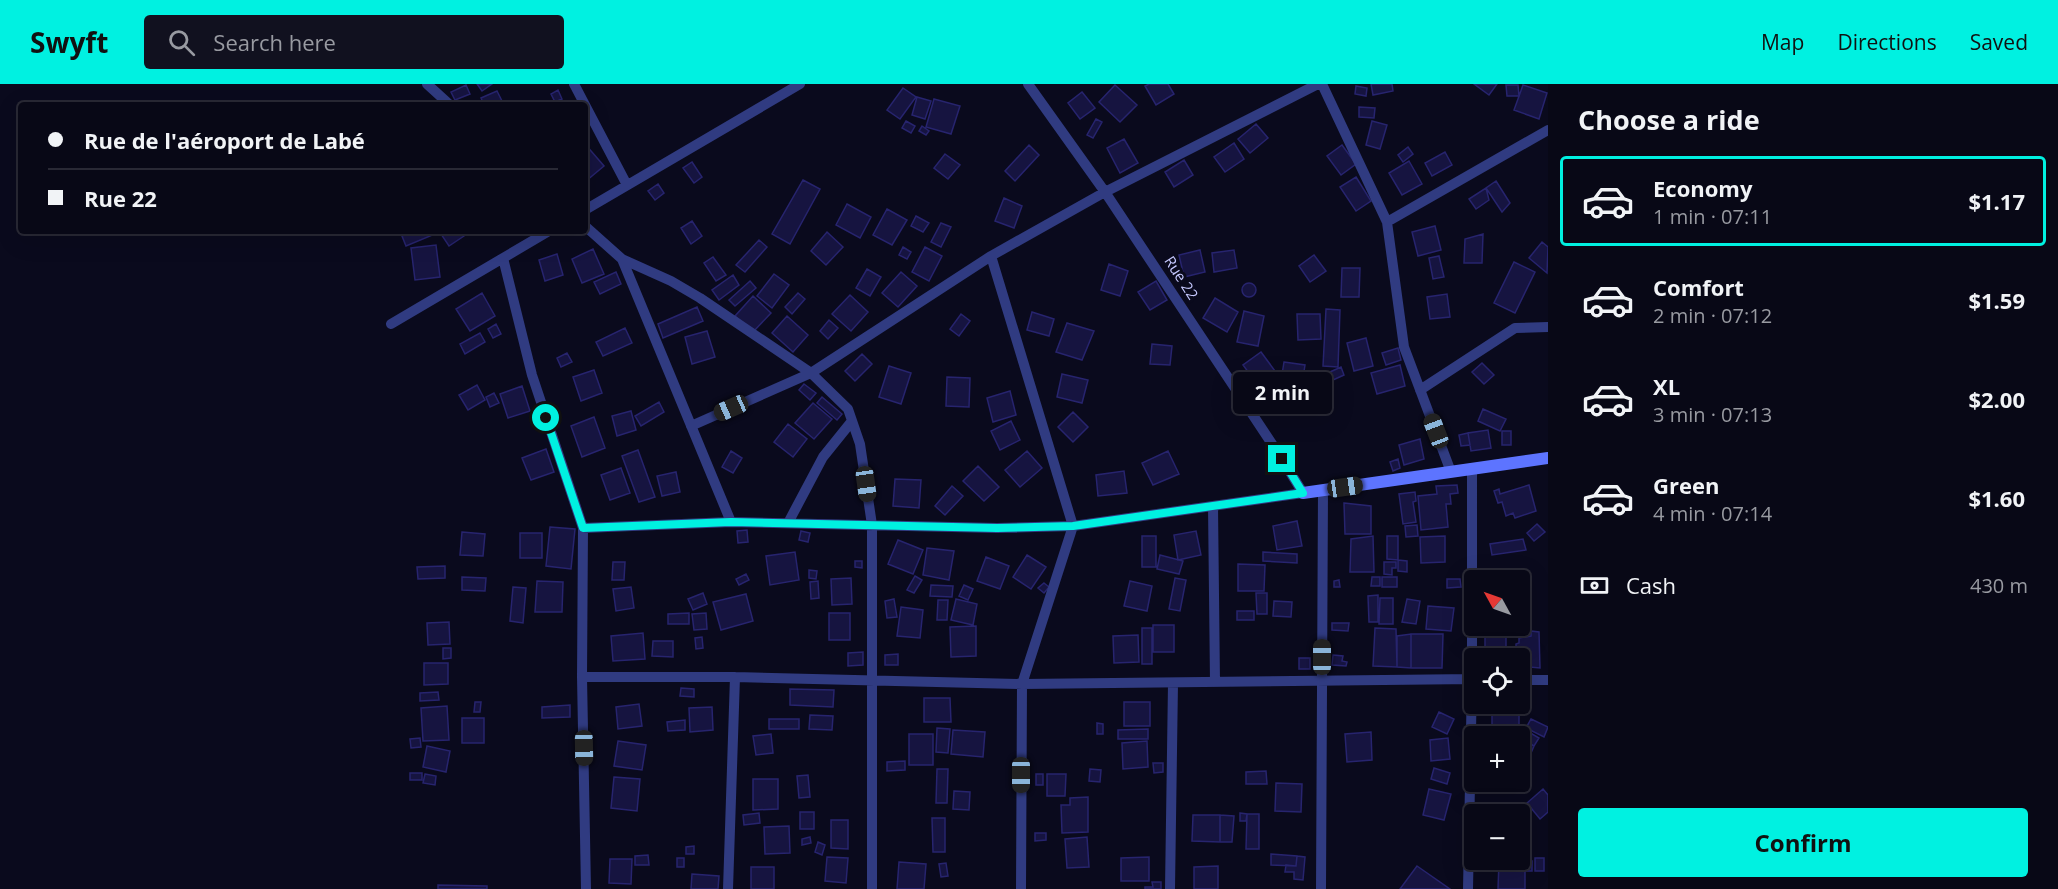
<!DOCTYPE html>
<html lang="en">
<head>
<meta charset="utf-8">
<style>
	:root { --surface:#080816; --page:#11111f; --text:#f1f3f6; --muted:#989aa1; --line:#292935; --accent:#00f1e1 }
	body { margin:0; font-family:"Open Sans",sans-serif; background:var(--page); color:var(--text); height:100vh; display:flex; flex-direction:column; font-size:22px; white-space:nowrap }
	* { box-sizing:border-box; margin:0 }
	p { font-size:20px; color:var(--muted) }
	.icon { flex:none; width:33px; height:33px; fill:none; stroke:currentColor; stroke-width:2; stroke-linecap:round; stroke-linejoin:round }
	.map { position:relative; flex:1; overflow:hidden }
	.drawer { display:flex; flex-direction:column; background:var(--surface); width:510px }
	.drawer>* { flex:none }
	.guide { position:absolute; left:18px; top:18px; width:570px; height:132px; border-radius:6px; box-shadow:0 6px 24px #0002,0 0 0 2px var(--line); display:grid; align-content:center; height:132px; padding:0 30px; background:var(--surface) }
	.needle { width:39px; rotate:310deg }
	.tools { position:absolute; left:1464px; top:486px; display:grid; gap:12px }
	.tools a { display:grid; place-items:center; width:66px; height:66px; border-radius:6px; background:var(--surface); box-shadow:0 6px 24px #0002,0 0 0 2px var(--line); font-size:30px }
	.end { position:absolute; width:27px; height:27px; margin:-14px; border:8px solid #00f1e1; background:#111; box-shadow:0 0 0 3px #111 }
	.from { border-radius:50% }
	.bubble { position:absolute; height:42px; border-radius:6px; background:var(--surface); box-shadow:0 6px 24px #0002,0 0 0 2px var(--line); font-size:20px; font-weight:700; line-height:42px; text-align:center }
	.car { position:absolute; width:18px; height:36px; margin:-18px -9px; border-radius:8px; box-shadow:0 0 4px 2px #0007; background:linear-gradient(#222 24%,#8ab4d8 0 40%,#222 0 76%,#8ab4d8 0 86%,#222 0) }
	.guide b { display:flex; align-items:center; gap:21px; height:57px; font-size:22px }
	.guide b+b { border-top:2px solid var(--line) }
	.guide i { width:15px; height:15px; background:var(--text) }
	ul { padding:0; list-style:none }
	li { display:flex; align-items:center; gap:18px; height:90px; margin:0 12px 9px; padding:0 18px; border:3px solid transparent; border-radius:6px }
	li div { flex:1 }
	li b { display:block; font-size:22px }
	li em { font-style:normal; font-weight:700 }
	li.active { border-color:var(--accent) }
	li>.icon { width:54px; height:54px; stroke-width:1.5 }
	h2 { padding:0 30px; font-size:27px; line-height:72px }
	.pay { display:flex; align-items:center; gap:15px; height:66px; padding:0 30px; font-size:22px }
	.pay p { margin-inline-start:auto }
	.action { display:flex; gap:12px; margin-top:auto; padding:12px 30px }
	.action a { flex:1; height:69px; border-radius:6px; background:var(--accent); color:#111; font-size:24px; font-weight:700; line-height:69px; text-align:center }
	header { display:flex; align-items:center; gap:36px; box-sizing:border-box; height:84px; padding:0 30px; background:var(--accent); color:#111 }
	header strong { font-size:28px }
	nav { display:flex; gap:33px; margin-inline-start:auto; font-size:21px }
	.search { width:420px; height:54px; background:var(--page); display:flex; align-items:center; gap:15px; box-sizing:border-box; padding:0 21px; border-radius:6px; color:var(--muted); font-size:22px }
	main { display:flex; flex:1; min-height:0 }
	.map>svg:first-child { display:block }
</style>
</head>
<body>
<header>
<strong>Swyft</strong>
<div class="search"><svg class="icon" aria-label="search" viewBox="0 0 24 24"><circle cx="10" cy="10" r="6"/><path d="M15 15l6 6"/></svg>Search here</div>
<nav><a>Map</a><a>Directions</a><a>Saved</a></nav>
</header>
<main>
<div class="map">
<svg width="1548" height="805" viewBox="0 0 1548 805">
	<rect width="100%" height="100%" fill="#0a0a1d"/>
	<!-- building -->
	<path fill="#161440" stroke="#27246e" stroke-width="1.5" d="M477,0H492L482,7Z
		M1149,0H1168L1174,10L1156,21L1145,2Z
		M1371,0H1392L1393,7L1373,11Z
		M1474,0H1497L1489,11Z
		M466,1L470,10L455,16L451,8Z
		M1115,1L1137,21L1120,38L1099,18Z
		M1506,1H1518L1519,12H1507Z
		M1523,1L1547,9L1539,35L1514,26Z
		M1356,2L1367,4L1366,12L1355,10Z
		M903,4L916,13L900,35L887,26Z
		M558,6L562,15L555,18L551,10Z
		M497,7L504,21H484L481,14Z
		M1082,8L1095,24L1080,35L1068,19Z
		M917,13L931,17L925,35L912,31Z
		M934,15L960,22L951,50L926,43Z
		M1359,23L1375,24L1374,34L1359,33Z
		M1096,35L1102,38L1093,54L1087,51Z
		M906,37L915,42L911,49L902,44Z
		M1372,37L1387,41L1380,65L1366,61Z
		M1256,40L1268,54L1250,69L1238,55Z
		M922,42L929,47L926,51L919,47Z
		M1124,55L1138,79L1120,89L1107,64Z
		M1234,59L1244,75L1225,88L1214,73Z
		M585,60L604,82L586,97L585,96Z
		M1029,61L1039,71L1015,97L1005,87Z
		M1342,61L1356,80L1341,91L1327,72Z
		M1408,63L1413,70L1403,78L1398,71Z
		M1445,68L1452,81L1432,92L1425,79Z
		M945,70L960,81L948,95L934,84Z
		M1184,76L1193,91L1174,103L1165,88Z
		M1409,77L1422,100L1402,111L1389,89Z
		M692,78L702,93L694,99L683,84Z
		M1356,93L1371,117L1356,127L1340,103Z
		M803,96L820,105L790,160L772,150Z
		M1496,97L1510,119L1502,128L1486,104Z
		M658,100L664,109L655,116L648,107Z
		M1486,104L1489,116L1476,125L1469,115Z
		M1004,114L1022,122L1014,144L995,137Z
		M847,120L871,133L860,154L836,141Z
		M887,125L907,136L892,161L873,151Z
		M916,132L929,139L923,148L911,142Z
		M692,137L702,152L691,160L681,144Z
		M941,139L951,143L941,163L931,158Z
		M1435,142L1441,166L1418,172L1412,148Z
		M412,147H433L435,150L406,162L402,152Z
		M439,147H464L467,150L449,162Z
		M827,148L843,163L826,181L811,167Z
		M1483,150L1482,179H1464L1465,155Z
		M759,156L767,163L745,188L736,181Z
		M1542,158L1548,163L1547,189L1529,174Z
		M436,161L440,193L415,196L411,164Z
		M903,163L911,168L907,175L899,171Z
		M925,163L942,172L929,197L912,188Z
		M593,165L604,190L582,199L572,175Z
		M1200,166L1205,188L1184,193L1179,171Z
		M1234,166L1237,184L1214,188L1212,169Z
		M557,170L563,191L545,197L539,176Z
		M1314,171L1326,187L1310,198L1299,182Z
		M1439,172L1444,193L1433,195L1429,174Z
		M713,173L726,191L716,197L704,179Z
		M1514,178L1535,188L1515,229L1494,219Z
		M1109,180L1128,187L1120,212L1101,206Z
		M1342,184H1360L1359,213H1341Z
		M867,185L881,193L870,212L856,204Z
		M616,188L621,200L600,210L594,198Z
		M901,188L917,202L898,223L882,209Z
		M774,190L789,201L772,224L757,212Z
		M733,191L739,201L719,216L712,206Z
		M750,197L756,204L735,222L729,216Z
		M1156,197L1167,216L1150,226L1138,208Z
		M1242 206a7 7 0 1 1 14 0a7 7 0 1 1-14 0Z
		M482,209L495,232L470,247L456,225Z
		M798,209L805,215L792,230L785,223Z
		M1447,210L1450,233L1430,235L1427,213Z
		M850,211L868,228L851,247L832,230Z
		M753,212L771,229L753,248L735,232Z
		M1215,214L1238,228L1227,248L1203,234Z
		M697,223L703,237L663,254L658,240Z
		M1326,225L1340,226L1338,283L1323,282Z
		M1244,227L1264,232L1258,262L1237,258Z
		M1032,228L1054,235L1049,252L1027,246Z
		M961,230L970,237L959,252L950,245Z
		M1297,230H1320L1321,255L1298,256Z
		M787,232L808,251L793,268L772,249Z
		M829,236L838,244L828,255L820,247Z
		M1067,239L1094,247L1082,276L1056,268Z
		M496,240L501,250L493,254L488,245Z
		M625,244L632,259L603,272L596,258Z
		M707,247L715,273L692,280L685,253Z
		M480,249L485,258L465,270L460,260Z
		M1366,254L1373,282L1354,287L1347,259Z
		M1152,260L1172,262L1170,281L1150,280Z
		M1398,264L1401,276L1386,281L1382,269Z
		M1261,268L1278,291L1260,304L1243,281Z
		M567,269L572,278L561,283L557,274Z
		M862,270L872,280L855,297L845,287Z
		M1284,278L1305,281L1302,300L1281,297Z
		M1482,279L1494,291L1484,300L1472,288Z
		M1400,281L1405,302L1377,310L1371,289Z
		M889,282L911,289L901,320L879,313Z
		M1341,283L1344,291L1333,296L1330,288Z
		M594,286L602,309L581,317L573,293Z
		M1062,290L1088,296L1082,319L1057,313Z
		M947,293L970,294L969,323L946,322Z
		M804,300L816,309L810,316L799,306Z
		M477,301L485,316L468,326L459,311Z
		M522,302L530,327L508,334L500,310Z
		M1010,307L1016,331L993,338L987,314Z
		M494,309L499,319L490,323L486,313Z
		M822,313L842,330L837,336L817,319Z
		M659,318L664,328L641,342L635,332Z
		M813,319L832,335L814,355L795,339Z
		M1483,325L1506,335L1500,347L1478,337Z
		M631,327L636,346L617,352L612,332Z
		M1073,328L1088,343L1073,358L1058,343Z
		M594,333L605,364L582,373L571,342Z
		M1011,337L1020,356L1000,366L991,347Z
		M788,340L807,355L793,373L774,358Z
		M1488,346L1491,364L1471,367L1468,349Z
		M1502,347H1511V361H1502Z
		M1468,349L1470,361L1461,362L1459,351Z
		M1420,355L1424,375L1404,381L1399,361Z
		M546,365L554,388L531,396L522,374Z
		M638,366L655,413L639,418L622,372Z
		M731,367L742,374L733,389L722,383Z
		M1027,367L1042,384L1020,403L1005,386Z
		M1168,367L1179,390L1153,401L1142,379Z
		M1398,375L1400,384L1393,387L1390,378Z
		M978,382L999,403L984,417L963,397Z
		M621,384L630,409L610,416L601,391Z
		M1124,387L1127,409L1098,412L1096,391Z
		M676,388L680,408L662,412L657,392Z
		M895,395L921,396L919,424L893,422Z
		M1457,401L1458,409L1450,410L1451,420H1446L1448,443L1421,446L1418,412L1437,410L1436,402Z
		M1529,401L1536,427L1515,434L1513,429L1506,432L1502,418L1498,419L1494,407L1499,405L1500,410Z
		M952,402L963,412L945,431L935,422Z
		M1415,408L1416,417L1413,418L1416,438L1403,440L1399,410Z
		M1344,419L1371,422V450H1345Z
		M1297,437L1302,462L1277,466L1273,442Z
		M1537,440L1545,448L1534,457L1527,449Z
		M1417,441L1418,452L1406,453L1405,442Z
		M550,443L575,445L571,485L546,482Z
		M747,446L748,458L738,459L737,447Z
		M801,447L810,449L808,458L799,456Z
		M1196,447L1201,471L1178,476L1174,451Z
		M462,448L485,450L483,472L460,471Z
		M520,449H542V474H520Z
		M1142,452H1156V483H1142Z
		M1373,452L1374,488H1350L1351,455Z
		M1387,452H1398V476L1387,475Z
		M1445,452V478L1421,479L1420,453Z
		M1523,455L1526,466L1492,471L1490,460Z
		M898,456L923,466L913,490L888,480Z
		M927,464L954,467L949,496L923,491Z
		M795,468L799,496L770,501L766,472Z
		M1263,468L1297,470V479L1263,477Z
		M1027,471L1046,483L1031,505L1013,493Z
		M1160,471L1183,477L1179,490L1157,485Z
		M986,473L1009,482L1000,505L977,497Z
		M1398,476L1407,477V488L1398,487Z
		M855,477H862V484L855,483Z
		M613,478H625L624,496H612Z
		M1384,478H1396V484H1392V491L1384,490Z
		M1238,480L1265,481L1264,507H1238Z
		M445,482V494L418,495L417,483Z
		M809,486L817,487L816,495L809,494Z
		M746,490L749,496L739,501L736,495Z
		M915,492L922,496L914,509L907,506Z
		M462,493L486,494L485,507L462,506Z
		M1372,493H1380V502H1371Z
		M1382,493H1397V503H1382Z
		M851,494L852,520L832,521L831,495Z
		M1175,494L1186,496L1180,527L1169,525Z
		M1447,495H1460L1461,503L1447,504Z
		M1339,496L1340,503H1334V497Z
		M537,497L563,498L562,528H535Z
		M818,497L819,514L811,515L810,498Z
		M1130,497L1152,502L1147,527L1124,522Z
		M1523,498L1528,522L1520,524V499Z
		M1044,499L1049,503L1044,509L1038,504Z
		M931,501L953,502L952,513L930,512Z
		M964,501L973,505L968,516L959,512Z
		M513,503L526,504L523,539L510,537Z
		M631,503L634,524L616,527L613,505Z
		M703,509L707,520L693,526L688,515Z
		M1256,509H1267V530H1257Z
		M746,510L753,537L721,546L713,518Z
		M1378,511V538H1369L1368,512Z
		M1380,514H1393V540H1379Z
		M894,515L897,533L887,534L885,517Z
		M956,515L977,520L973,541L951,536Z
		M1407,515L1420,517L1416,540L1402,538Z
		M938,516H948L947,536H937Z
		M1274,517L1292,518L1291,533L1273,532Z
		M1428,522L1454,524L1451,547L1426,545Z
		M901,523L923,526L920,554L897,552Z
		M1237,527H1254V536H1237Z
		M689,529V540H668V530Z
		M706,529L707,545L694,546L692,530Z
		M829,529H850V556H829Z
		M449,538L450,560L428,561L427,539Z
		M1332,539H1349L1348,547L1332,546Z
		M1153,541H1174V568H1153Z
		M976,542V572L951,573L950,543Z
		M1142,544H1152V580H1142Z
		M1375,544L1396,545L1397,583L1373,582Z
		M1485,545H1506V572L1485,574Z
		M1531,547L1539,548L1540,584L1520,582V574H1516V560L1519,559V554L1531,552Z
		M643,549L645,575L613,577L611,552Z
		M1411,550V584L1397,583V552Z
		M1411,550H1443L1442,584H1411Z
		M1138,551L1139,578L1114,579L1113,552Z
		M702,553L703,564L696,565L695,554Z
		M653,557H673V573L652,572Z
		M443,564H451V574L443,575Z
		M863,568V581L848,582V569Z
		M898,570V581H885V571Z
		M1333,571L1343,572L1342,577L1347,578L1346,582L1332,581Z
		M1299,574H1310V585H1299Z
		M424,579H448V600L424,601Z
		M681,604L694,605V613L680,612Z
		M790,605L834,606L833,623L790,621Z
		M438,608L439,616L420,617V609Z
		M924,614H950L951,638H924Z
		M475,618H481L480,628H474Z
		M1124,618H1150V642H1124Z
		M639,620L642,642L618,645L616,623Z
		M1492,620H1519V645H1492Z
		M570,621V633L542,634V623Z
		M447,622L449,656L423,657L421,624Z
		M712,623L713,646L690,648L689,624Z
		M1439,628L1454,635L1447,650L1432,643Z
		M810,631L833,632L832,646L809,645Z
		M462,634H484V659H462Z
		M769,635H799V645H769Z
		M1531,635L1548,643L1544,653L1526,644Z
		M685,636V646L668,647L667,638Z
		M1097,639L1103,640V650H1097Z
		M937,644L950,645L948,669L936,668Z
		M1148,645V655H1118V646Z
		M953,646L985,648L983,673L951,670Z
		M1527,647L1539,654L1534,662L1523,655Z
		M1371,648L1372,676L1347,678L1345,650Z
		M1483,649L1510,650V652H1483Z
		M771,650L773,669L756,671L753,652Z
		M909,650H933V681H909Z
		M420,654L421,663L411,664L410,655Z
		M1448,654L1450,675L1431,677L1430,656Z
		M618,657L646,661L642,686L614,682Z
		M1147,657L1148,683L1123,685L1122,659Z
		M1527,658L1534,662L1531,669L1523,665Z
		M427,662L450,667L446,688L423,683Z
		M905,677V686L887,687V678Z
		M1153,679H1163V688L1154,689Z
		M1434,684L1450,689L1447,700L1431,695Z
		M937,685H948L947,719H936Z
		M1090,685L1101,686L1100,698L1089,697Z
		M1266,687L1267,700H1246V688Z
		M410,689H422V696H410Z
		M425,690L436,692L435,701L423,699Z
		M1036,690H1043V701H1036Z
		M1047,690H1066L1065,712H1047Z
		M808,691L810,713L799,714L797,692Z
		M614,693L640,695L637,727L611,724Z
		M753,695H778V725L753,726Z
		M1276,699L1302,700L1301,728L1275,727Z
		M1429,705L1451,710L1444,736L1423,731Z
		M1543,705L1548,711V728L1540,735L1527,719Z
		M954,707L970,708L969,726L953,725Z
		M1088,713V748L1062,749L1061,721H1070V714Z
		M800,728H814V745H800Z
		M759,729L760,739L744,741L743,731Z
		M1240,729L1247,730L1246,737H1240Z
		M1247,730H1259V765H1246Z
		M1193,731H1220V758L1192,757Z
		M1220,731L1234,732L1232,758H1220Z
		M932,734H945V768H933Z
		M831,736H848V765L831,764Z
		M789,742L790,769L765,770L764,743Z
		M1035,749H1046V756L1035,757Z
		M810,753L811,759L802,761V755Z
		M1087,753L1089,783L1067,784L1065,755Z
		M818,758L825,761L822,771L815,768Z
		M694,762V770H686V763Z
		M1271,770L1297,772L1296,782L1271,781Z
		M648,771L649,781H635V772Z
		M1297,772L1305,773L1303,796L1294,795V788H1285L1286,781L1296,782Z
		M827,773L848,774L846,799L825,797Z
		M1149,773V797H1121V774Z
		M677,774H684V783H677Z
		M1535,774H1544V787H1535Z
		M610,775H632L631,800L609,799Z
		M1499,777H1532V787H1525V805H1498Z
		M899,778L926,780L924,805H897Z
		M946,779L948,792L941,793L939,780Z
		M1218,782V805H1194V783Z
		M1417,782L1450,805H1400Z
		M751,783H774V805H751Z
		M692,790L719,792L718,805H691Z
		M1152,798H1161V805H1145V803H1153Z
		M438,801L487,802V805H438Z"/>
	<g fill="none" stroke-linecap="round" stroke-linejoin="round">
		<!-- street -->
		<path stroke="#303b81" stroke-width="10" d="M427,0L450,21
			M574,0L627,101
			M1322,0L1387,138L1404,263L1451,388
			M585,126L800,0
			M1387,138L1548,46
			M585,142L622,175L731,438
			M991,172L1073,442L1022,600L1021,805
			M503,174L532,291L583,444L582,593L586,805
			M622,175L671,197L700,214L811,289L848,325L860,360L872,441V805
			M391,240L549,147
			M1420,306L1515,244L1548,243
			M691,342L811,289L991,172L1105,108L1318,0
			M1213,422L1215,598
			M788,439L823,373L852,337
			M583,444L731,438L997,444L1073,442L1303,409L1282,375L1105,108L1028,0
			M582,593H735L1022,600L1474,595
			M1520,596H1548
			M728,805L735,593
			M1170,805L1173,599
			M1321,805L1323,406
			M1468,805L1472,595V385"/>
		<!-- secondary -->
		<path stroke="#5d74ff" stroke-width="12" d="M1303,409L1548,374"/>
	</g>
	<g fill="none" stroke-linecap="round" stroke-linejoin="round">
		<!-- route -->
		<path stroke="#00f1e1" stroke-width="8" d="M546,334L583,444L731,438L997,444L1073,442L1303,409L1282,375"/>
	</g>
	<g text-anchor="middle" stroke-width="6" stroke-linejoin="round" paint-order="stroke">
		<!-- street labels -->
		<g font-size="15" fill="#c6c9ff" stroke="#0a0a1d">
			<text transform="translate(1181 194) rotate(57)" y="5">Rue 22</text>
		</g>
	</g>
</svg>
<div class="tools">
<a><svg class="needle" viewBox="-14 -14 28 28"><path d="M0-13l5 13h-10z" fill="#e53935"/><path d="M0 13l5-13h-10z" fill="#989aa1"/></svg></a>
<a><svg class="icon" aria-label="locate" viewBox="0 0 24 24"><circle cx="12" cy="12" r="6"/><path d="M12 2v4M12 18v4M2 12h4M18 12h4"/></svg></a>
<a>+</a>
<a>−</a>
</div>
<i class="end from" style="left:546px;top:334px"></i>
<i class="end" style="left:1282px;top:375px"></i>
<div class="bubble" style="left:1233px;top:288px;width:99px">2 min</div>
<i class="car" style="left:731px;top:324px;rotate:246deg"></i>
<i class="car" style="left:1436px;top:347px;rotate:339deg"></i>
<i class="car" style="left:866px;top:400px;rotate:172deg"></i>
<i class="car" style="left:1345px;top:403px;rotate:82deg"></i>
<i class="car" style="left:1322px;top:573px;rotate:0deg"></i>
<i class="car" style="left:584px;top:664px;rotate:179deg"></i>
<i class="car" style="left:1021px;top:691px;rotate:180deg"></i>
<div class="guide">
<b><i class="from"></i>Rue de l'aéroport de Labé</b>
<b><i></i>Rue 22</b>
</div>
</div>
<section class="drawer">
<h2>Choose a ride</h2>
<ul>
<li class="active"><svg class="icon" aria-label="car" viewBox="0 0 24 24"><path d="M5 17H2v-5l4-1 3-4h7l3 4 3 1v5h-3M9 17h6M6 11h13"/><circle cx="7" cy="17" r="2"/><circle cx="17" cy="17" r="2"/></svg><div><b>Economy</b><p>1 min · 07:11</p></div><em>$1.17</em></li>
<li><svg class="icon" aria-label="car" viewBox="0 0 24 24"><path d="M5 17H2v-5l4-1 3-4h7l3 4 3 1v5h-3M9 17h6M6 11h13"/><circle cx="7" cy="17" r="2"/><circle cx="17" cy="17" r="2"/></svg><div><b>Comfort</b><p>2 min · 07:12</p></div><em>$1.59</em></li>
<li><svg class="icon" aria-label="car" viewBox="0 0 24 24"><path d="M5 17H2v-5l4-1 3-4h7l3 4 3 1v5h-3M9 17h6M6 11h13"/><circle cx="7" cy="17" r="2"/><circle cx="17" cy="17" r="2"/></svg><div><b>XL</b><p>3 min · 07:13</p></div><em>$2.00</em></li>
<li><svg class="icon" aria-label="car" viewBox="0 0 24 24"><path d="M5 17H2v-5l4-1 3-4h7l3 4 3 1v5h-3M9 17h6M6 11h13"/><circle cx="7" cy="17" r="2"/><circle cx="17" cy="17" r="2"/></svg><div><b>Green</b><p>4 min · 07:14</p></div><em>$1.60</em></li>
</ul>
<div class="pay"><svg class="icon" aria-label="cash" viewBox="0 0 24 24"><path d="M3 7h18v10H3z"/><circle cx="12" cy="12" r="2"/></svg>Cash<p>430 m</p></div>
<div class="action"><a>Confirm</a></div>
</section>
</main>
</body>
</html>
